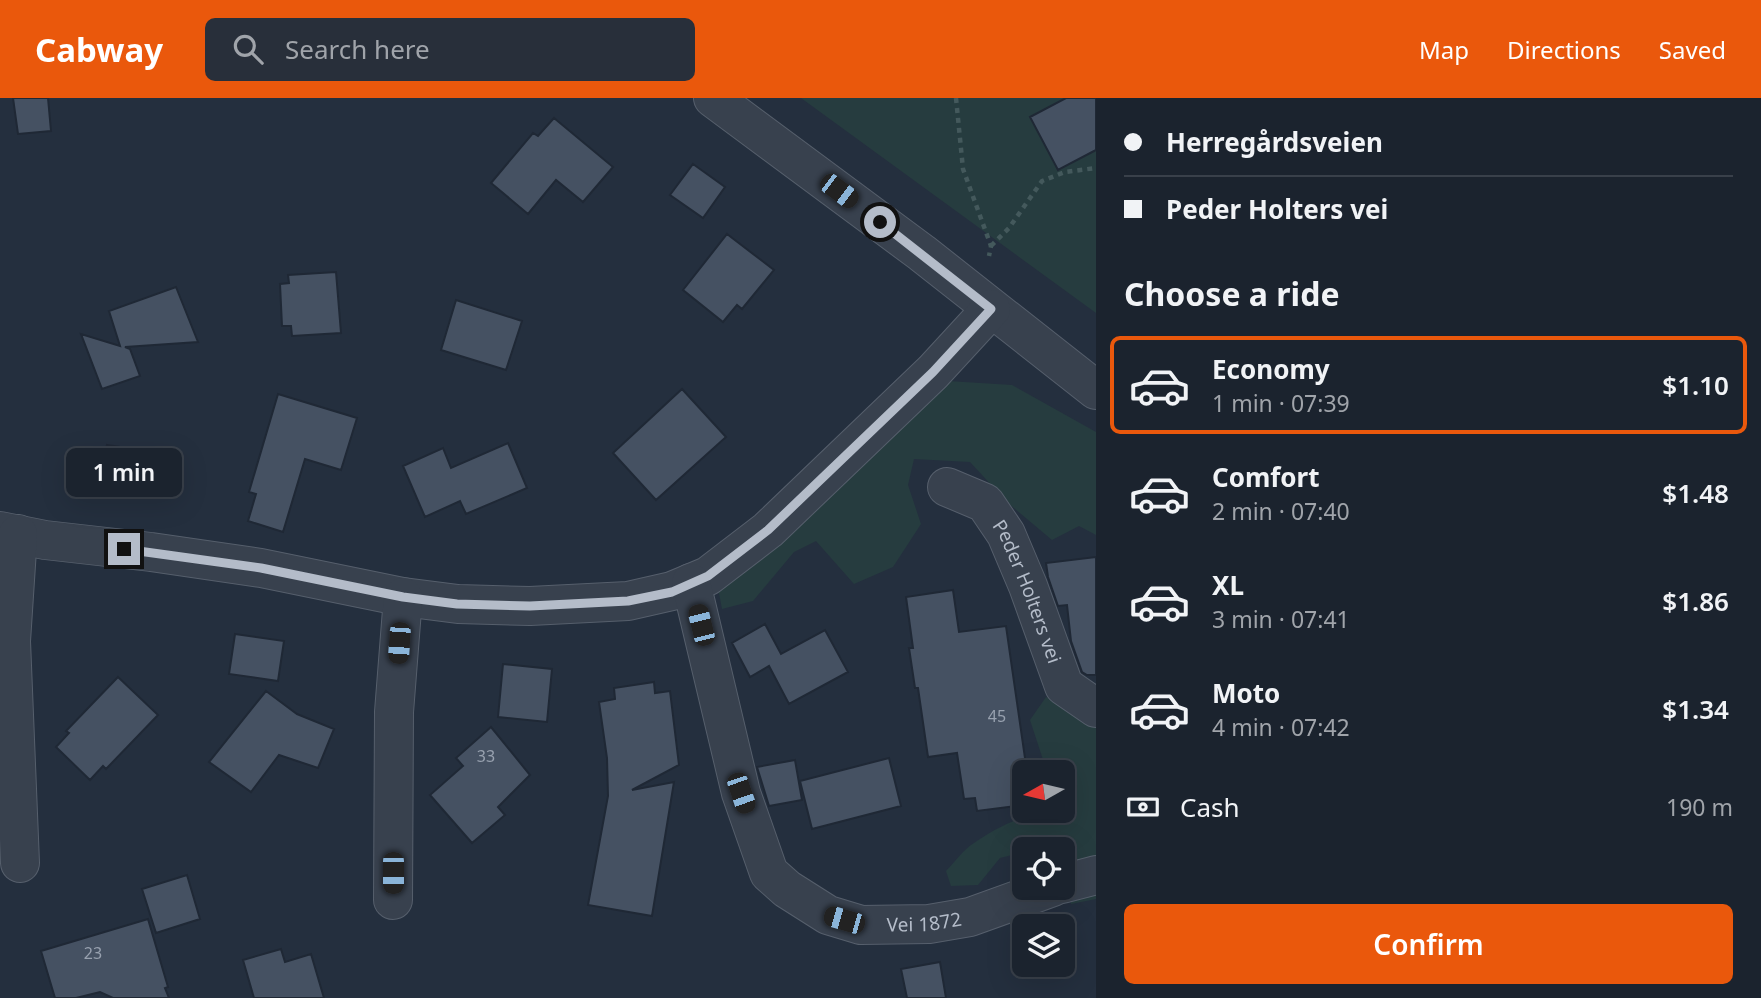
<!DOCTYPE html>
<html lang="en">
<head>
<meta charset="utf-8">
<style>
	:root { --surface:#1b232e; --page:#282f3a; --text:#f1f3f6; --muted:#a0a4aa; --line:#39404a; --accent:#ea580c }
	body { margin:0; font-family:"Noto Sans",sans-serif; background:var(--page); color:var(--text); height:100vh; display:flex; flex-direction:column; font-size:26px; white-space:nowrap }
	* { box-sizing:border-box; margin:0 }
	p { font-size:23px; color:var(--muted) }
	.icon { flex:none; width:38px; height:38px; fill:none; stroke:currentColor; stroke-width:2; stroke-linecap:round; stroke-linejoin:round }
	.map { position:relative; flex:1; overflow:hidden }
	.drawer { display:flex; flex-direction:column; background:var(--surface); width:665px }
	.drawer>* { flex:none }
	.top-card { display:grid; align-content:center; height:154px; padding:0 28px; background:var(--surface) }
	.needle { width:46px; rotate:262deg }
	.fabs { position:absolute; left:1012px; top:662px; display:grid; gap:14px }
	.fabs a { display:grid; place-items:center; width:63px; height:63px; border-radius:10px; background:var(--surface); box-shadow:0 7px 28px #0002,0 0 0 2px var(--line); font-size:35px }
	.end { position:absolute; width:32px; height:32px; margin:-16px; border:9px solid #b4bcc9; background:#111; box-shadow:0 0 0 4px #111 }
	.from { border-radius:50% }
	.bubble { position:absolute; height:49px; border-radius:10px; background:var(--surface); box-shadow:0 7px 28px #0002,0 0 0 2px var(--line); font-size:23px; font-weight:600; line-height:49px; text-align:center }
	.car { position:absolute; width:21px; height:42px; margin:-21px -10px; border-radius:9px; box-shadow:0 0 5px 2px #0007; background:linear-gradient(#222 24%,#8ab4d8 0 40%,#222 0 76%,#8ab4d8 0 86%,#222 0) }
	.top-card b { display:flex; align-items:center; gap:24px; height:66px; font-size:26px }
	.top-card b+b { border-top:2px solid var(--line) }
	.top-card i { width:18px; height:18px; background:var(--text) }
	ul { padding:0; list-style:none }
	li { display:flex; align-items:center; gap:21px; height:98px; margin:0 14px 10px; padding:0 14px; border:4px solid transparent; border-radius:10px }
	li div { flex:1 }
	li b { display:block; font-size:26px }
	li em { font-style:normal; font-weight:600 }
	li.on { border-color:var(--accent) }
	li>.icon { width:63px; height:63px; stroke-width:1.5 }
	h2 { padding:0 28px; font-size:32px; line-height:84px }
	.pay { display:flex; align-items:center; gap:18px; height:77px; padding:0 28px; font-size:26px }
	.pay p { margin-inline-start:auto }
	.action { display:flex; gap:14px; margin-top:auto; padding:14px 28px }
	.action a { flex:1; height:80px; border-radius:10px; background:var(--accent); color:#fff; font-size:28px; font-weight:600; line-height:80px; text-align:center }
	header { display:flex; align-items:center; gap:42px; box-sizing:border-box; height:98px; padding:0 35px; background:var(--accent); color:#fff }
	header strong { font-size:33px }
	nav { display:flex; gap:38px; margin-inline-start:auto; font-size:24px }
	.search { width:490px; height:63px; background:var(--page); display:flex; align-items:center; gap:18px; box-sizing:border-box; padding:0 24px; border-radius:10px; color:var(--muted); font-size:26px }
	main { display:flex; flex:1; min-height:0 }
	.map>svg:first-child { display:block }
</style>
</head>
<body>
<header>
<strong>Cabway</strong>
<div class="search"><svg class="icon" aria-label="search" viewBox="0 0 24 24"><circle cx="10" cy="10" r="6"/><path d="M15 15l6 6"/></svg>Search here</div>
<nav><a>Map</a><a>Directions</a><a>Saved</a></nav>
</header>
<main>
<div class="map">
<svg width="1096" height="900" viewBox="0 0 1096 900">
	<rect width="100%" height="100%" fill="#242f3e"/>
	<!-- green -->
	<path fill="#263c3f" d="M801,0H1096V215Z
		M948,283L1012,287L1096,334V437L1079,428L1052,442L1008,405L970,364L914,361L908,387L921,426L893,469L854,486L816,443L794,454L753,503L722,511L718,490Z
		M1046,599L1091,622H1096V801L1071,806L1065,754H1062V751H1024V754L1000,760L978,787L951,788L946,773C955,764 963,752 974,745C998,728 1032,712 1062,712V674H1047L1030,622Z"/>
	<!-- building -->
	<path fill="#455162" stroke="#1f2835" stroke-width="2" d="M13,0H48L51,33L18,36Z
		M1066,0H1096V52L1058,72L1030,19Z
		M554,20L613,69L583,104L556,82L528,116L491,85L533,35L538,38Z
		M693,66L725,89L703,120L670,97Z
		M727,136L774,172L742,211L737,207L723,224L683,192Z
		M336,174L341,235L292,238L291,228H282L280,186L289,185L288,177Z
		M176,189L198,244L125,249L130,251L140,278L102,291L81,236L120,248L109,213Z
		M456,202L522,223L506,272L441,252Z
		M682,291L726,339L656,402L613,355Z
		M278,296L357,320L341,372L305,361L283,434L248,423L256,396L249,394Z
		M508,345L527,390L466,416L460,403L425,419L403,368L443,350L451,370Z
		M107,347L148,353L142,397L101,391Z
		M1096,459V577H1087L1082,574L1071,543L1067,507L1058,508L1048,479L1046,465Z
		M953,492L959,534L1006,528L1027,674H1024V707L977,713L975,700L964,701L957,655L928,659L918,590H915L909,550H913L906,499Z
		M765,526L781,556L825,532L848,574L789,606L769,568L750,579L732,545Z
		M235,536L284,543L278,583L229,576Z
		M503,566L552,571L547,624L498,619Z
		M118,579L158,617L106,671L103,668L90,682L56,649L69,635L66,633Z
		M654,584L655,595L670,593L679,667L632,692L674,684L652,818L588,807L608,698L607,660L599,604L615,601L614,590Z
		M266,593L297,616L334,631L318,670L279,657L251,694L209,664Z
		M491,629L530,677L498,709L505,717L472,745L430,697L463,668L456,660Z
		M889,660L901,708L812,731L800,683Z
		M795,662L802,702L769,708L757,669Z
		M187,777L200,821L156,835L142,791Z
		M148,821L168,889L165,890L169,900H113L100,894L76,900H55L41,853Z
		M281,851L285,864L311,856L324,900H254L243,862Z
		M940,864L946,900H907L901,871Z"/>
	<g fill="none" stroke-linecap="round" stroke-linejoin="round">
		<defs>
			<g id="minor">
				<path d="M713,0L922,155L1096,292"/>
				<path id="s1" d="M947,389L985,405L1006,436L1028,488L1064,588L1096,610"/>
				<path d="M0,433L45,442L151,454L261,470L403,499L458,506L530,508L628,503L672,493L708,478L768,432L933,274L991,211"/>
				<path d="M18,436L11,543L20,765"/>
				<path id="s2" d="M691,485L741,695L769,775L787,791L828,817L861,827L929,826L970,819L1053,789"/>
				<path d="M1062,786L1096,777"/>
				<path d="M393,802L394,614L403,499"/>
			</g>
		</defs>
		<!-- minor casing -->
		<use href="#minor" stroke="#565f6c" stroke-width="40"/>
		<!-- path -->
		<path stroke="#44595c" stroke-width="4.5" stroke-dasharray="5 5" stroke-linecap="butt" d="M956,0L963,71L991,148L989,158
			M991,148L1009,130L1042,83L1065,74L1096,70"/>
		<!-- minor -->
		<use href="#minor" stroke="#38414e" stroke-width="38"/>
	</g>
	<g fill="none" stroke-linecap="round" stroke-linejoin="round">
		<!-- route -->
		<path stroke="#b4bcc9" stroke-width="9" d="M124,451L261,470L403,499L457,506L530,508L628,503L672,494L708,478L768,432L933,274L991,211L880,124"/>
	</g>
	<g text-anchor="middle" stroke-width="7" stroke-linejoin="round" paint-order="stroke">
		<!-- number labels -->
		<g font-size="16" fill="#98a1af">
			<text x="997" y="624">45</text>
			<text x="486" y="664">33</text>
			<text x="93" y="861">23</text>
		</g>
		<!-- street labels -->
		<g font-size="19" fill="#b4bcc9" stroke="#1d2633">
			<text dy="7" stroke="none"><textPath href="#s1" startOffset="140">Peder Holters vei</textPath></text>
			<text dy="7" stroke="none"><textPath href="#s2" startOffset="471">Vei 1872</textPath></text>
		</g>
	</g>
</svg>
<div class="fabs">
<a><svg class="needle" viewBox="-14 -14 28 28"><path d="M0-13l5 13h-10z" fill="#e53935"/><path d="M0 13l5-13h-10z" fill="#a0a4aa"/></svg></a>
<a><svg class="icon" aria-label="locate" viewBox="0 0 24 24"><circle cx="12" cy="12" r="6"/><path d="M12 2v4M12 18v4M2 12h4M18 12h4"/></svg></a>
<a><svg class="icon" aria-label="layers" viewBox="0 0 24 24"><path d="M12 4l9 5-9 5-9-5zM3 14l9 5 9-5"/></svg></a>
</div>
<i class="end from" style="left:880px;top:124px"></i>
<i class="end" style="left:124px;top:451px"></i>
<div class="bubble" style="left:66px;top:350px;width:116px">1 min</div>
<i class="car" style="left:839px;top:93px;rotate:127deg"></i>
<i class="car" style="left:701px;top:527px;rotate:346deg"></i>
<i class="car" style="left:399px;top:545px;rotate:184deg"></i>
<i class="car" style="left:741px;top:695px;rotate:161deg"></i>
<i class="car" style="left:393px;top:775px;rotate:180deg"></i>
<i class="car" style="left:844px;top:822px;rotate:286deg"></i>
</div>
<section class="drawer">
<div class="top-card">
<b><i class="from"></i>Herregårdsveien</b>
<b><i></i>Peder Holters vei</b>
</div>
<h2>Choose a ride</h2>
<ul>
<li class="on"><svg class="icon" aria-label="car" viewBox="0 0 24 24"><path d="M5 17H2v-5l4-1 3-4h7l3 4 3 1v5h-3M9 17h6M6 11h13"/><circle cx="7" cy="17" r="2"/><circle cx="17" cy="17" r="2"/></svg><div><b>Economy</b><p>1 min · 07:39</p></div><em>$1.10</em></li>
<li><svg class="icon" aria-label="car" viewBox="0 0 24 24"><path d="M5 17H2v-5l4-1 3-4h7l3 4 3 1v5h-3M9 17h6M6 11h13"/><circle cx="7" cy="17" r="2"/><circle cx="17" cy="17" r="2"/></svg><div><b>Comfort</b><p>2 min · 07:40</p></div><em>$1.48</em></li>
<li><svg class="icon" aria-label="car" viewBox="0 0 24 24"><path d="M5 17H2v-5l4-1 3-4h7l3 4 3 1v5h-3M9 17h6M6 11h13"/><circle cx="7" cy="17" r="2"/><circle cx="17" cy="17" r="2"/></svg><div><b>XL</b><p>3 min · 07:41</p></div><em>$1.86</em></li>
<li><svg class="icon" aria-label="car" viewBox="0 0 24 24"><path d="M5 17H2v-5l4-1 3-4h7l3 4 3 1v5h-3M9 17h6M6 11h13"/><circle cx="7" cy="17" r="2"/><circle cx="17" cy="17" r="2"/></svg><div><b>Moto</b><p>4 min · 07:42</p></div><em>$1.34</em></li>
</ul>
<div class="pay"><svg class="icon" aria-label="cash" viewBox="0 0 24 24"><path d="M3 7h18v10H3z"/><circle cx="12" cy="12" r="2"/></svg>Cash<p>190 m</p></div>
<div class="action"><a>Confirm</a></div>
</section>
</main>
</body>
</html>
